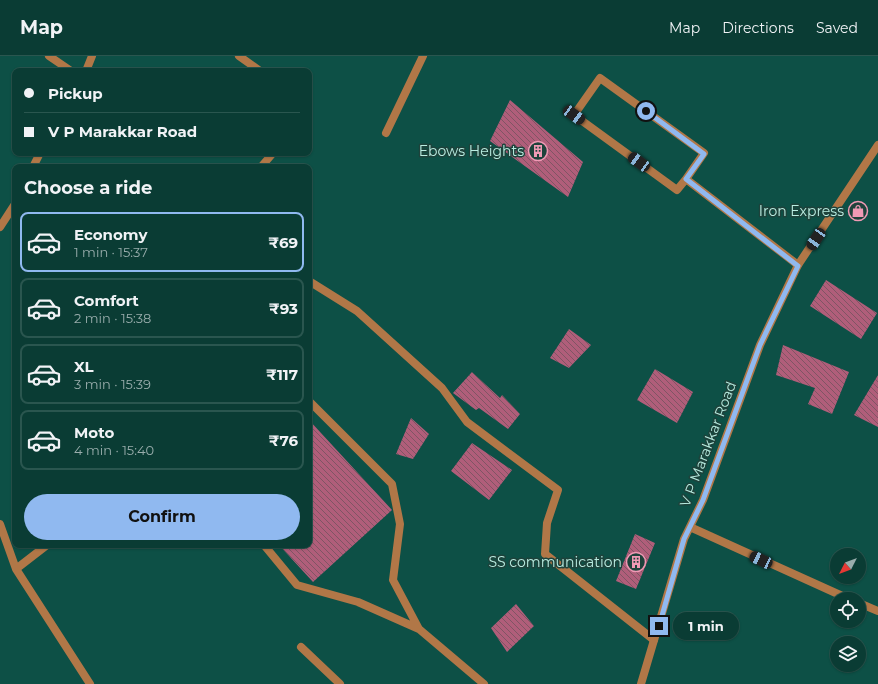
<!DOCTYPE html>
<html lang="en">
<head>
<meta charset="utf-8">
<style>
	:root { --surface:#0a3c34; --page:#13433c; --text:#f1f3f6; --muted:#99adac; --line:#2a564f; --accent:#90b9f0 }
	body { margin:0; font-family:Montserrat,sans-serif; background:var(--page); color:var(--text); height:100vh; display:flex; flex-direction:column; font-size:15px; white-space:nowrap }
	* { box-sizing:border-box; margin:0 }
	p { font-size:13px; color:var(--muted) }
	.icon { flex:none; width:22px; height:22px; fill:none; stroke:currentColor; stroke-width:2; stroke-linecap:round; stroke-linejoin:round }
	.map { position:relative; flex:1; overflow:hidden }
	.sheet { position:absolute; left:12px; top:108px; width:300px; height:384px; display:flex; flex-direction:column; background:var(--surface); border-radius:8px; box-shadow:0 1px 3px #0004,0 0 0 1px var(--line) }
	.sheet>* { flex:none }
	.hud { position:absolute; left:12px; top:12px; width:300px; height:88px; border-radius:8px; box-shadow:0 1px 3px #0004,0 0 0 1px var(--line); display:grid; align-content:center; height:88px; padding:0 12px; background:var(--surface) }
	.needle { width:26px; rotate:228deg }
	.tools { position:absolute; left:830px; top:492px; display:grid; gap:8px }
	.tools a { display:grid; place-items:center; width:36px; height:36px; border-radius:50%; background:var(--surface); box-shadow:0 1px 3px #0004,0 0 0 1px var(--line); font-size:20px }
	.end { position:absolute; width:18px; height:18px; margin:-9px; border:5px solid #90b9f0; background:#111; box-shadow:0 0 0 2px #111 }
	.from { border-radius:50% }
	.bubble { position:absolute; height:28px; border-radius:14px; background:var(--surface); box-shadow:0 1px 3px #0004,0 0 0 1px var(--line); font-size:13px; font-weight:700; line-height:28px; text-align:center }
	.car { position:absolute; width:12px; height:24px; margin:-12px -6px; border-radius:5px; box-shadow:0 0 3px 1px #0007; background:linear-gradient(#222 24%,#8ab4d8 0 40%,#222 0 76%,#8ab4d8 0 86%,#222 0) }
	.hud b { display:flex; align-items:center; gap:14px; height:38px; font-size:15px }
	.hud b+b { border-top:1px solid var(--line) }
	.hud i { width:10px; height:10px; background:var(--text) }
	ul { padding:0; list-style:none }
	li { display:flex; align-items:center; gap:12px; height:60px; margin:0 8px 6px; padding:0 4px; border:2px solid var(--line); border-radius:8px }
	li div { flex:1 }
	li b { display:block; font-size:15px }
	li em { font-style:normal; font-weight:700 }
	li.current { border-color:var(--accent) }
	li>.icon { width:36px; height:36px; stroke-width:1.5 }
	h2 { padding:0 12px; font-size:18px; line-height:48px }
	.primary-button { display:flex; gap:8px; margin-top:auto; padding:8px 12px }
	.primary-button a { flex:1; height:46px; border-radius:24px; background:var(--accent); color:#111; font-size:16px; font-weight:700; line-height:46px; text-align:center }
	header { display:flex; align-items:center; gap:24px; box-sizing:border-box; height:56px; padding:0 20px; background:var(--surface); border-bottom:1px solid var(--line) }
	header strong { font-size:19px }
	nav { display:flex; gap:22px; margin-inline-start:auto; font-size:14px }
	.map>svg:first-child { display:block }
</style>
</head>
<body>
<header>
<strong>Map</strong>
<nav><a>Map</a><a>Directions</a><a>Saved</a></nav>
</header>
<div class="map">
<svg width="878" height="628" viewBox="0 0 878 628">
	<defs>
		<pattern id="building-back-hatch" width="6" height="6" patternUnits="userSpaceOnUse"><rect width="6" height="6" fill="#b05e7a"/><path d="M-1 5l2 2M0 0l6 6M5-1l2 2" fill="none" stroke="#805564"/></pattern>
	</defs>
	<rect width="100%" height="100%" fill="#0d5046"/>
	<!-- building -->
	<path fill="url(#building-back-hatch)" d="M510,44L583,106L568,141L490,85Z
		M826,224L877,257L861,283L810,250Z
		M569,273L591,289L569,312L550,302Z
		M783,289L849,316L832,358L808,348L815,332L776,319Z
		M655,313L693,336L677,367L637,344Z
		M472,316L500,342L502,339L520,358L508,373L479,352L476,354L453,337Z
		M878,319V371L854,359Z
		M411,362L429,378L413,403L396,398Z
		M309,364L392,454L313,526L279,489H309Z
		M472,387L512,414L489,444L451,415Z
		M635,478L655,487L636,533L616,525Z
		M516,548L534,570L507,596L491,572Z"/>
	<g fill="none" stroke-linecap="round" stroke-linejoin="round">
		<!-- service -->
		<path stroke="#b17747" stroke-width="8" d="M686,123L677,134L574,59L600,22L704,97L686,123L798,209
			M309,345L392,428L400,468L393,524L419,573
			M264,489L297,529L358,546L419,573L484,628
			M301,591L340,628"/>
		<!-- minor -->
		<path stroke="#b17747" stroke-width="8" d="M49,0L71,15
			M239,0L260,15
			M86,15L92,0
			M386,77L423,0
			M33,111L40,97
			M261,111L273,97
			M0,171L15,148
			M309,225L357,255L442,332L467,366L558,434L547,467L545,498L654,584
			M0,468L16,513L90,628
			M16,513L47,489"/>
		<!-- tertiary -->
		<path stroke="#b17747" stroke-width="8" d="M690,471L849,543
			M859,547L878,555
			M641,628L684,483L703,444L760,289L798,209L878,89"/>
	</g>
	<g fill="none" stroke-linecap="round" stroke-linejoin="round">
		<!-- route -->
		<path stroke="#90b9f0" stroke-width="5" d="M646,55L704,98L686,123L798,210L760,289L703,444L684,483L659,570"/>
	</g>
	<!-- icons -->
	<defs>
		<symbol id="building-ring" viewBox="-11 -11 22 22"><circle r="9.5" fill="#1e423b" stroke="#f09ab5" stroke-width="1.5"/><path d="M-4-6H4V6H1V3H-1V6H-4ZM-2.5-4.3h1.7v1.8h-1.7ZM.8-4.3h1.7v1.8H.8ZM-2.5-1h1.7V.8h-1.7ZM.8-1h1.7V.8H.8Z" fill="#f09ab5"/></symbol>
		<symbol id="shop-ring" viewBox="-11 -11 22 22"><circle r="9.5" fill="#1e423b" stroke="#f09ab5" stroke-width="1.5"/><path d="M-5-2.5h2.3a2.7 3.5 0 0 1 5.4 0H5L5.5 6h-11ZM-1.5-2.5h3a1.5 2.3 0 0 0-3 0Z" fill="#f09ab5"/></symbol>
	</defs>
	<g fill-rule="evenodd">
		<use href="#building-ring" x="527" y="84" width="22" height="22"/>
		<use href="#shop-ring" x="847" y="144" width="22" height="22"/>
		<use href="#building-ring" x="625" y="495" width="22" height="22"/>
	</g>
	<g text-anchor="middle" stroke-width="3" stroke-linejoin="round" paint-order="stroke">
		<!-- poi labels -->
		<g font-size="14" fill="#b9ede1" stroke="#1e423b" text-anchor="end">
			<text x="524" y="100">Ebows Heights</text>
			<text x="844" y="160">Iron Express</text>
			<text x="622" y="511">SS communication</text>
		</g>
		<!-- street labels -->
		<g font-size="14" fill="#b9ede1" stroke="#1e423b">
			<text transform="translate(708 388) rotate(-69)" y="5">V P Marakkar Road</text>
		</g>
	</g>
</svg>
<div class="tools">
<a><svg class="needle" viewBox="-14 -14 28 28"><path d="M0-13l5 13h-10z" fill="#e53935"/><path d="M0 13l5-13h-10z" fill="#99adac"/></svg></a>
<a><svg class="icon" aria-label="locate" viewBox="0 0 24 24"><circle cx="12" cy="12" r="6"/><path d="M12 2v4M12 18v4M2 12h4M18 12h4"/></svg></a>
<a><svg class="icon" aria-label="layers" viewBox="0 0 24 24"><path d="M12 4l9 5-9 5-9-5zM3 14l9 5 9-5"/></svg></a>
</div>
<i class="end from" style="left:646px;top:55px"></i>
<i class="end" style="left:659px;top:570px"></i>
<div class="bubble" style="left:673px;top:556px;width:66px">1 min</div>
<i class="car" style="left:574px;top:59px;rotate:126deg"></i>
<i class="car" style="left:639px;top:106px;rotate:306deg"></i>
<i class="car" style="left:816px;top:183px;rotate:214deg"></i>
<i class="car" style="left:761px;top:504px;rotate:295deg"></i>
<div class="hud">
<b><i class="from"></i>Pickup</b>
<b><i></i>V P Marakkar Road</b>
</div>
<section class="sheet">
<h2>Choose a ride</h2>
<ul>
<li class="current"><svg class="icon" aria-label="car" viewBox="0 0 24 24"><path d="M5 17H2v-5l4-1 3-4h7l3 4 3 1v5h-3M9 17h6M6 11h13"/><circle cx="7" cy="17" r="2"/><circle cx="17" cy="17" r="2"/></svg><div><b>Economy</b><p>1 min · 15:37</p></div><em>₹69</em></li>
<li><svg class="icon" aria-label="car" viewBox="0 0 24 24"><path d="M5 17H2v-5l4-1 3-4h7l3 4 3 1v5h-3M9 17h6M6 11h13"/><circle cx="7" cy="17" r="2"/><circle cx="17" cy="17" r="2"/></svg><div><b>Comfort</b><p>2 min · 15:38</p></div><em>₹93</em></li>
<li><svg class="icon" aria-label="car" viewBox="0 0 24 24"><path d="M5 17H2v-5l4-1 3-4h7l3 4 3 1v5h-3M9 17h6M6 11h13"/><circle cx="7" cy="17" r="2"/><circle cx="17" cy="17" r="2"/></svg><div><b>XL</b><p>3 min · 15:39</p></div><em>₹117</em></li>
<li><svg class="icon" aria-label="car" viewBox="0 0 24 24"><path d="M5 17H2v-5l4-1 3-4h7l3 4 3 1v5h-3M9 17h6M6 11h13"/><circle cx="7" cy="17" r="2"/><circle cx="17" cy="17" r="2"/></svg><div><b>Moto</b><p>4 min · 15:40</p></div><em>₹76</em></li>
</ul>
<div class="primary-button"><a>Confirm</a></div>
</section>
</div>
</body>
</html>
